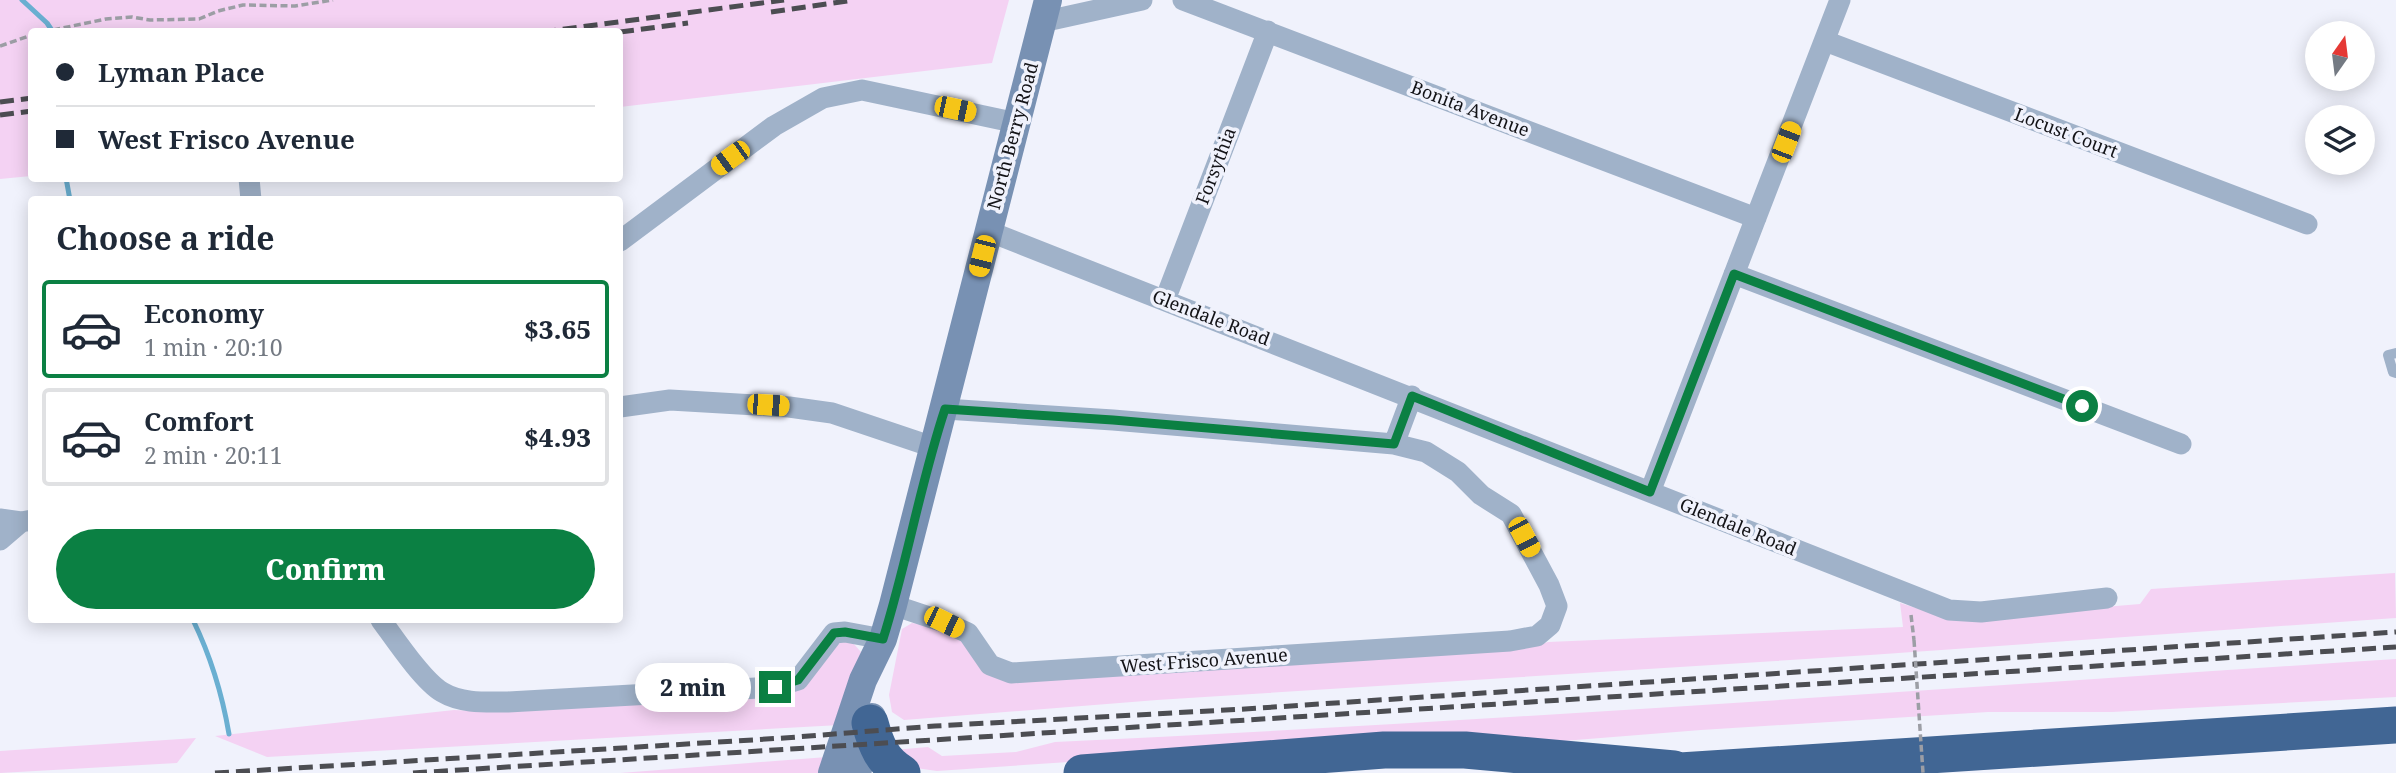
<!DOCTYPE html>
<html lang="en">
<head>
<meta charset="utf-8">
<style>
	:root { --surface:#fff; --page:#f6f6f7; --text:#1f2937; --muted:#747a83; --line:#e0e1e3; --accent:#0b8043 }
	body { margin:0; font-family:"Noto Serif",serif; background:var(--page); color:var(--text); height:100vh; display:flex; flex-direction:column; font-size:26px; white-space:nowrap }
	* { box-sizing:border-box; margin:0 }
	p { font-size:23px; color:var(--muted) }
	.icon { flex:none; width:38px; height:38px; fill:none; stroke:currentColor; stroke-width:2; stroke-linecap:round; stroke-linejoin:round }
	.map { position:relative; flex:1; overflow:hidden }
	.panel { position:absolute; left:28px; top:196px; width:595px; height:427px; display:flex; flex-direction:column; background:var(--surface); border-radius:7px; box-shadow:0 4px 18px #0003 }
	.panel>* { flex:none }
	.hud { position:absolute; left:28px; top:28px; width:595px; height:154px; border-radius:7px; box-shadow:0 4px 18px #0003; display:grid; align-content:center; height:154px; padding:0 28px; background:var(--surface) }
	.needle { width:46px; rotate:14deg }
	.fabs { position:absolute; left:2305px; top:21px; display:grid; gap:14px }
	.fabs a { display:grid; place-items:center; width:70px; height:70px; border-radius:50%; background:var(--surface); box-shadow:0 4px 18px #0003; font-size:35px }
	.end { position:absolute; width:32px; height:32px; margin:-16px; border:9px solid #0b8043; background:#fff; box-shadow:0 0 0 4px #fff }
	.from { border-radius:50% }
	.bubble { position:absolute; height:49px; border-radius:24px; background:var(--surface); box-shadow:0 4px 18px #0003; font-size:23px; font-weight:800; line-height:49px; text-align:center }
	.car { position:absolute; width:21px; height:42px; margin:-21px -10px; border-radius:9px; box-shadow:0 0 5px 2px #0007; background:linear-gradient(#f5c518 24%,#345 0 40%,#f5c518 0 76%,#345 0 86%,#f5c518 0) }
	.hud b { display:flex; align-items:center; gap:24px; height:66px; font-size:26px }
	.hud b+b { border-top:2px solid var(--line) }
	.hud i { width:18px; height:18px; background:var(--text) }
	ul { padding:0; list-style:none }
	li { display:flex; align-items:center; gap:21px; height:98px; margin:0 14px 10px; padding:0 14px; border:4px solid var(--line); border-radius:7px }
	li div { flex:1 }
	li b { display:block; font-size:26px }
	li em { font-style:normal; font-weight:800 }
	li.selected { border-color:var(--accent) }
	li>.icon { width:63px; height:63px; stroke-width:1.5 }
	h2 { padding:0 28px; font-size:32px; line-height:84px }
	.primary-button { display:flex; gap:14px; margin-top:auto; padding:14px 28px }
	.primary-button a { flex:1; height:80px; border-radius:42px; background:var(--accent); color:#fff; font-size:28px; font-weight:800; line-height:80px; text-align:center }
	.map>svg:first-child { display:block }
</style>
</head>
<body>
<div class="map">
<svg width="2396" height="773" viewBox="0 0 2396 773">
	<rect width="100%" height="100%" fill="#f0f2fc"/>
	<!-- green -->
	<path fill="#f4d2f3" d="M0,0H1009L992,63L620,107V32H32L31,176L0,179Z
		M2395,573L2396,618L1870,655L1157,700L904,720L892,712L889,695L902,629L912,623L933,626L957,635L985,672L1535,646L1548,642L1903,627L1900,603L1942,616L1971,618L2140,604L2151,589Z
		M839,640L853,643L861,652L840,725L267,757L215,736L454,710L476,711L787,694Z
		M2396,659V697L2112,712H1988L1701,730L1563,741H1375L937,771L909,767L893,750L928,747L942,756L1016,752L1055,742C1502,721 1949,688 2396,659Z
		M196,738L177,763L0,773V751Z
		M827,757L821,773H620Z"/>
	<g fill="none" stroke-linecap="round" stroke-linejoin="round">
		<!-- stream -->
		<path stroke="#6aafd1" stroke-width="5" d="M22,0L47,23L53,32
			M66,178L70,200
			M193,620C211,657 222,693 229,734"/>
		<!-- path -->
		<path stroke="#9c9ea5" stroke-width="3.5" stroke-dasharray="7 3.5" stroke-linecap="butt" d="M43,32L106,19L132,17L150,20L199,19L218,11L243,5L295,6L333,0
			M0,46L32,35
			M1911,615L1914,640"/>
		<!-- lane -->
		<path stroke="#a0b2c9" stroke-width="10" d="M2396,353L2388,355L2393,372L2396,373"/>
		<!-- street -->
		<path stroke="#a0b2c9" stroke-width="21" d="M1183,0L1756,218
			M1042,22L1142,0
			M1825,41L2307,224
			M249,178L251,200
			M988,231L1949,610L1981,612L2107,598
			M620,241L774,126L823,98L862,90L1017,123
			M1734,274L2181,444
			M1165,300L1268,31
			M620,407L670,400L789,407L832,413L933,447
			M1394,444L1412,396
			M1650,492L1840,0
			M0,519L21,522L32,520
			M0,540L21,522
			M893,605L944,622L968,633L990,665L1011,673L1510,641L1537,636L1550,625L1557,606L1549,585L1511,514L1481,495L1458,472L1426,452L1394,444L1113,420L945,409
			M381,620C395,639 423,681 442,692C462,704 487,702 508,702L775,687L798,680L834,633L845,632L883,639"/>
		<!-- secondary -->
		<path stroke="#7891b3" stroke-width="28" d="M832,773L863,680L883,639L893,605L1048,0
			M857,773L872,717"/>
		<!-- highway -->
		<path stroke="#416694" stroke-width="37" d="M870,723C876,745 882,761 902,773
			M1082,773L1384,750H1465L1674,769
			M1649,773L2396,725"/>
		<!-- rail -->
		<path stroke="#4c4d52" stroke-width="5" stroke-dasharray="14 7" stroke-linecap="butt" d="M771,12L854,0
			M542,32L784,0
			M620,32L688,23
			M0,102L32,98
			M0,115L32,111
			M215,773L784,738L935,726L1245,709L2396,632
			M413,773L2396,647"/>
		<!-- path-bridge -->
		<path stroke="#9c9ea5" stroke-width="3.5" stroke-dasharray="7 3.5" stroke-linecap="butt" d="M1914,640L1923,773"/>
	</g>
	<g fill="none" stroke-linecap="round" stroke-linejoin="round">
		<!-- route -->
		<path stroke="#0b8043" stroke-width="9" d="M775,687L798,680L834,633L845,632L883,639C907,563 920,484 945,409L1113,420L1394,444L1412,396L1650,492L1734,274L2082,406"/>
	</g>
	<g text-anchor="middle" stroke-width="7" stroke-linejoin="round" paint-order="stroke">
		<!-- street labels -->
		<g font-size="18" fill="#131317" stroke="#f0f2fc">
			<text transform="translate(1470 109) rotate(21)" y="6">Bonita Avenue</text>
			<text transform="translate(2066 133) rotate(21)" y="6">Locust Court</text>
			<text transform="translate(1013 136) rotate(-75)" y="6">North Berry Road</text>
			<text transform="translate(1216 166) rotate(-69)" y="6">Forsythia</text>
			<text transform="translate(1211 318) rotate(21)" y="6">Glendale Road</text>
			<text transform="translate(1738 527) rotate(22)" y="6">Glendale Road</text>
			<text transform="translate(1204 661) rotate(-4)" y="6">West Frisco Avenue</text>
		</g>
	</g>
</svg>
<div class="fabs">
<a><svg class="needle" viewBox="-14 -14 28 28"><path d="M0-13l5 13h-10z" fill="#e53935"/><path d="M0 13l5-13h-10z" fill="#747a83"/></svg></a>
<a><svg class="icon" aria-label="layers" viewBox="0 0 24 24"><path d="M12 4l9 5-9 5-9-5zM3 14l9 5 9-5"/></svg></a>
</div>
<i class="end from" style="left:2082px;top:406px"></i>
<i class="end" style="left:775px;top:687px"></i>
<div class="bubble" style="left:635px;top:663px;width:116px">2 min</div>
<i class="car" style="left:955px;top:109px;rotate:102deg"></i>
<i class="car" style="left:1786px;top:142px;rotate:21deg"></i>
<i class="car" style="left:730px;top:158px;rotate:234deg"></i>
<i class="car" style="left:982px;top:256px;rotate:194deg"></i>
<i class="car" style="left:768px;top:405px;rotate:94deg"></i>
<i class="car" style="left:1524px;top:537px;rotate:152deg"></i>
<i class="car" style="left:944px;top:622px;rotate:116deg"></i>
<div class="hud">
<b><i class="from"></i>Lyman Place</b>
<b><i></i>West Frisco Avenue</b>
</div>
<section class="panel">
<h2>Choose a ride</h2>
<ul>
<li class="selected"><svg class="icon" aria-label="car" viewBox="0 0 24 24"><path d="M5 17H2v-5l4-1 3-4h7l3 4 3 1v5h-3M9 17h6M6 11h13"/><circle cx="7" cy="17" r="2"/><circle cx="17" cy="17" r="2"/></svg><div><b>Economy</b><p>1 min · 20:10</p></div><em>$3.65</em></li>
<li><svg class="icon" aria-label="car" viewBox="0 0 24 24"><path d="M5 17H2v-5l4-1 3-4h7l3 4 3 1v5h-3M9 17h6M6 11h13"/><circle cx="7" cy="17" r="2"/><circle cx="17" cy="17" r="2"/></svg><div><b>Comfort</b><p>2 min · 20:11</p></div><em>$4.93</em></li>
</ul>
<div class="primary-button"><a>Confirm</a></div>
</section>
</div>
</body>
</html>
